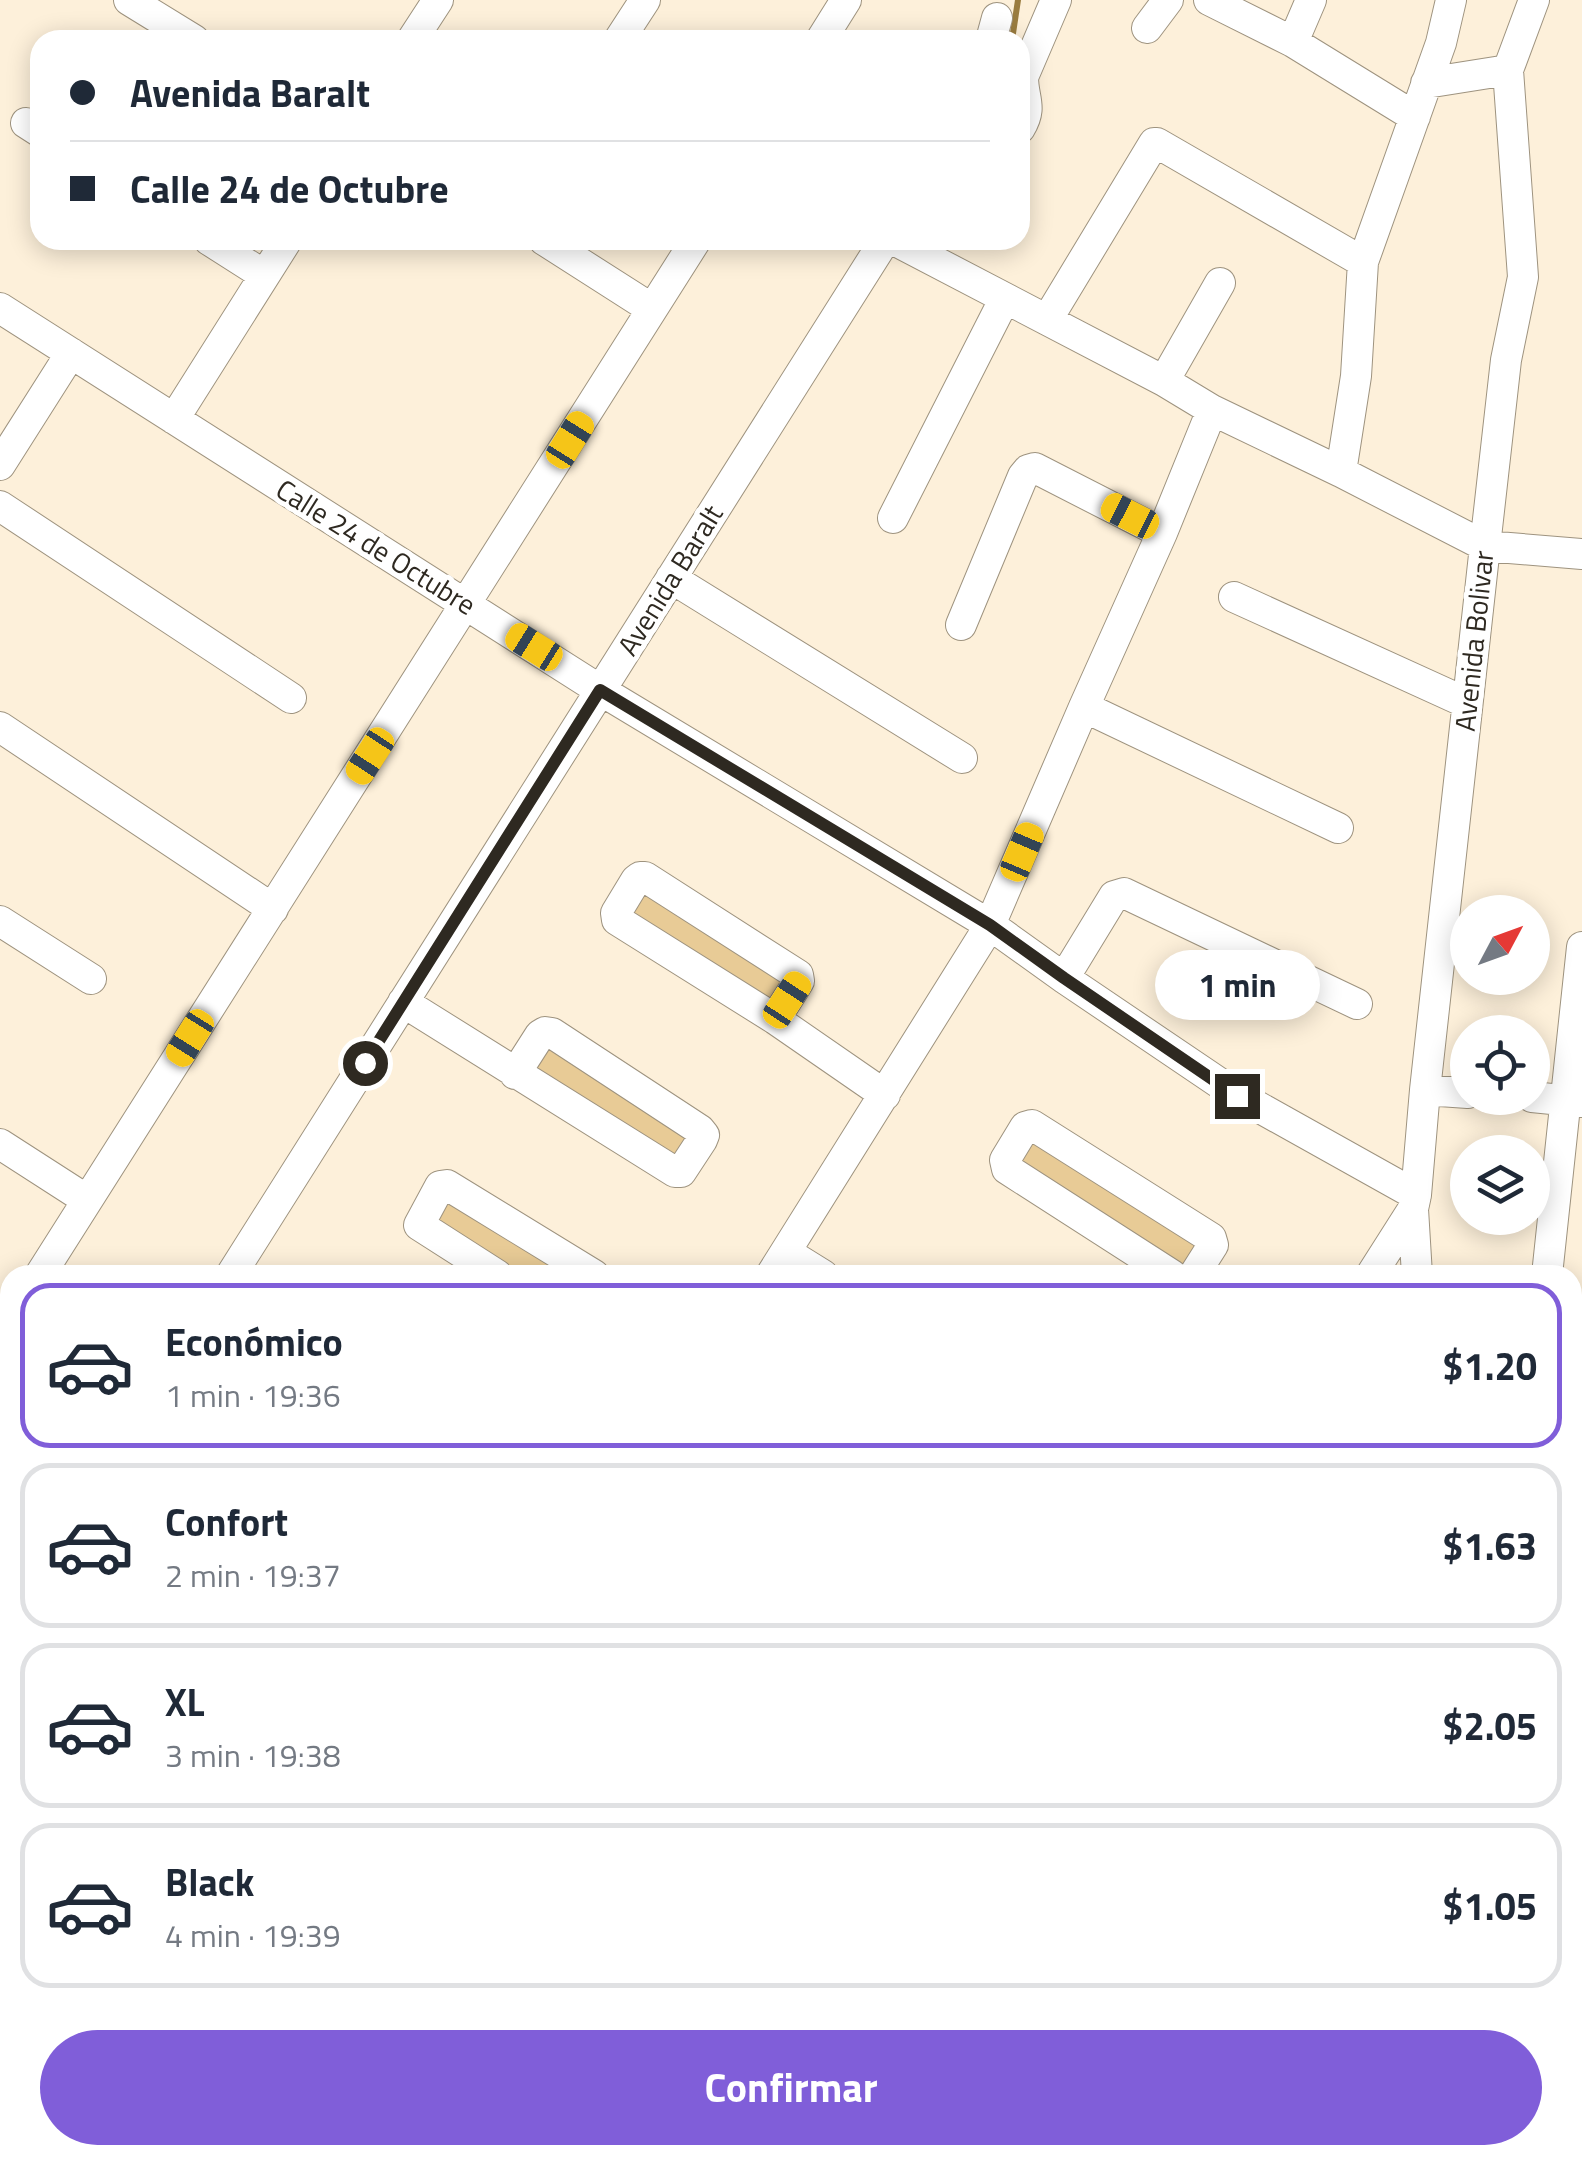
<!DOCTYPE html>
<html lang="es">
<head>
<meta charset="utf-8">
<style>
	:root { --surface:#fff; --page:#f2f2f3; --text:#1f2937; --muted:#747a83; --line:#e0e1e3; --accent:#805ed9 }
	body { margin:0; font-family:"Titillium Web",sans-serif; background:var(--page); color:var(--text); height:100vh; display:flex; flex-direction:column; font-size:38px; white-space:nowrap }
	* { box-sizing:border-box; margin:0 }
	p { font-size:32px; color:var(--muted) }
	.icon { flex:none; width:55px; height:55px; fill:none; stroke:currentColor; stroke-width:2; stroke-linecap:round; stroke-linejoin:round }
	.map { position:relative; flex:1; overflow:hidden }
	.side { position:absolute; left:0px; top:1265px; width:1582px; height:900px; display:flex; flex-direction:column; background:var(--surface); border-radius:30px 30px 0 0; box-shadow:0 5px 25px #0003 }
	.side>* { flex:none }
	.top-card { position:absolute; left:30px; top:30px; width:1000px; height:220px; border-radius:30px; box-shadow:0 5px 25px #0003; display:grid; align-content:center; height:220px; padding:0 40px; background:var(--surface) }
	.needle { width:65px; rotate:49deg }
	.controls { position:absolute; left:1450px; top:895px; display:grid; gap:20px }
	.controls a { display:grid; place-items:center; width:100px; height:100px; border-radius:50%; background:var(--surface); box-shadow:0 5px 25px #0003; font-size:50px }
	.end { position:absolute; width:45px; height:45px; margin:-22px; border:12px solid #2e2921; background:#fff; box-shadow:0 0 0 5px #fff }
	.from { border-radius:50% }
	.bubble { position:absolute; height:70px; border-radius:35px; background:var(--surface); box-shadow:0 5px 25px #0003; font-size:32px; font-weight:700; line-height:70px; text-align:center }
	.car { position:absolute; width:30px; height:60px; margin:-30px -15px; border-radius:12px; box-shadow:0 0 8px 2px #0007; background:linear-gradient(#f5c518 24%,#345 0 40%,#f5c518 0 76%,#345 0 86%,#f5c518 0) }
	.top-card b { display:flex; align-items:center; gap:35px; height:95px; font-size:38px }
	.top-card b+b { border-top:2px solid var(--line) }
	.top-card i { width:25px; height:25px; background:var(--text) }
	ul { padding:18px 0 0; list-style:none }
	li { display:flex; align-items:center; gap:30px; height:165px; margin:0 20px 15px; padding:0 20px; border:5px solid var(--line); border-radius:30px }
	li div { flex:1 }
	li b { display:block; font-size:38px }
	li em { font-style:normal; font-weight:700 }
	li.on { border-color:var(--accent) }
	li>.icon { width:90px; height:90px; stroke-width:1.5 }
	.button { display:flex; gap:20px; margin-top:auto; padding:20px 40px }
	.button a { flex:1; height:115px; border-radius:60px; background:var(--accent); color:#fff; font-size:40px; font-weight:700; line-height:115px; text-align:center }
	.map>svg:first-child { display:block }
</style>
</head>
<body>
<div class="map">
<svg width="1582" height="2165" viewBox="0 0 1582 2165">
	<rect width="100%" height="100%" fill="#fdf0da"/>
	<!-- green -->
	<path fill="#e8cb96" d="M642,887L792,980L772,1008L628,913Z
		M547,1042L692,1138L676,1164L527,1071Z
		M1033,1138L1201,1246L1182,1272L1016,1162Z
		M447,1195L576,1275H512L431,1223Z"/>
	<g fill="none" stroke-linecap="round" stroke-linejoin="round">
		<!-- stream -->
		<path stroke="#9a7c3f" stroke-width="6" d="M1012,40L1018,0"/>
		<defs>
			<path id="minor" d="M129,0L194,40
				M1209,0L1293,42L1415,117
				M1147,28L1168,0
				M412,40L438,0
				M619,40L645,0
				M821,40L846,0
				M991,40L997,18
				M1293,42L1311,0
				M1426,83L1508,70
				M26,123L40,132
				M1020,128C1033,107 1023,99 1023,77L1056,0
				M209,240L264,275
				M544,240L652,309
				M894,240L1164,381L1212,410L1341,472L1485,546L1582,554
				M0,308L600,690L990,925L1064,978L1237,1095L1416,1195
				M1047,320L1154,143H1157L1363,262
				M1164,381L1220,283
				M174,419L287,240
				M0,465L71,353
				M1341,472L1356,376L1363,262L1441,43L1451,0
				M0,506L291,698
				M893,518L1005,298
				M671,578L962,758
				M1234,597L1467,703
				M961,625L1023,476L1028,470L1035,468L1162,533
				M1084,707L1338,828
				M0,727L273,909
				M0,921L91,979
				M1064,978L1114,896L1124,893L1357,1004
				M403,1002L675,1172H681L702,1140L704,1135L700,1130L552,1033L545,1032L540,1035L515,1074
				M775,1019L799,981L798,975L645,877H640L636,880L616,913L617,920L775,1019L885,1095
				M1425,1090L1468,1093
				M1532,1097L1582,1102
				M0,1144L87,1200
				M1413,1209L1417,1275
				M786,1252L823,1275
				M40,1275L696,240
				M231,1275L885,240
				M497,1275L419,1225L440,1186L447,1185L594,1275
				M771,1275L990,925L1084,707L1162,533L1212,410
				M1172,1275L1007,1169L1005,1160L1025,1127L1032,1125L1211,1238L1213,1245L1194,1275
				M1371,1275L1413,1209L1416,1195L1425,1090L1485,546L1506,360L1523,277L1508,70L1534,0
				M1547,1275L1582,947
				M0,1338L10,1322
				M1572,1576L1582,1598
				M0,1644L10,1627
				M1572,1784L1582,1777
				M1572,1891L1581,1905L1576,2025L1572,2051
				M0,1902L10,1918
				M166,2155L172,2165
				M354,2155L360,2165
				M690,2165L702,2155
				M987,2165L993,2155
				M1111,2165L1120,2155
				M1152,2165L1153,2155
				M1392,2165L1393,2155
				M1556,2165L1557,2155"/>
		</defs>
		<!-- minor casing -->
		<use href="#minor" stroke="#9e937f" stroke-width="32"/>
		<!-- minor -->
		<use href="#minor" stroke="#fff" stroke-width="30"/>
	</g>
	<g fill="none" stroke-linecap="round" stroke-linejoin="round">
		<!-- route -->
		<path stroke="#2e2921" stroke-width="12" d="M365,1063L600,690L990,925L1064,978L1237,1096"/>
	</g>
	<g text-anchor="middle" stroke-width="10" stroke-linejoin="round" paint-order="stroke">
		<!-- street labels -->
		<g font-size="28" fill="#2e2921" stroke="#fff">
			<text transform="translate(376 547) rotate(32)" y="10">Calle 24 de Octubre</text>
			<text transform="translate(670 580) rotate(-58)" y="10">Avenida Baralt</text>
			<text transform="translate(1474 641) rotate(-84)" y="10">Avenida Bolivar</text>
		</g>
	</g>
</svg>
<div class="controls">
<a><svg class="needle" viewBox="-14 -14 28 28"><path d="M0-13l5 13h-10z" fill="#e53935"/><path d="M0 13l5-13h-10z" fill="#747a83"/></svg></a>
<a><svg class="icon" aria-label="locate" viewBox="0 0 24 24"><circle cx="12" cy="12" r="6"/><path d="M12 2v4M12 18v4M2 12h4M18 12h4"/></svg></a>
<a><svg class="icon" aria-label="layers" viewBox="0 0 24 24"><path d="M12 4l9 5-9 5-9-5zM3 14l9 5 9-5"/></svg></a>
</div>
<i class="end from" style="left:365px;top:1063px"></i>
<i class="end" style="left:1237px;top:1096px"></i>
<div class="bubble" style="left:1155px;top:950px;width:165px">1 min</div>
<i class="car" style="left:570px;top:440px;rotate:32deg"></i>
<i class="car" style="left:1130px;top:516px;rotate:297deg"></i>
<i class="car" style="left:534px;top:647px;rotate:302deg"></i>
<i class="car" style="left:370px;top:756px;rotate:213deg"></i>
<i class="car" style="left:1022px;top:852px;rotate:23deg"></i>
<i class="car" style="left:787px;top:1000px;rotate:33deg"></i>
<i class="car" style="left:190px;top:1038px;rotate:212deg"></i>
<div class="top-card">
<b><i class="from"></i>Avenida Baralt</b>
<b><i></i>Calle 24 de Octubre</b>
</div>
<section class="side">
<ul>
<li class="on"><svg class="icon" aria-label="car" viewBox="0 0 24 24"><path d="M5 17H2v-5l4-1 3-4h7l3 4 3 1v5h-3M9 17h6M6 11h13"/><circle cx="7" cy="17" r="2"/><circle cx="17" cy="17" r="2"/></svg><div><b>Económico</b><p>1 min · 19:36</p></div><em>$1.20</em></li>
<li><svg class="icon" aria-label="car" viewBox="0 0 24 24"><path d="M5 17H2v-5l4-1 3-4h7l3 4 3 1v5h-3M9 17h6M6 11h13"/><circle cx="7" cy="17" r="2"/><circle cx="17" cy="17" r="2"/></svg><div><b>Confort</b><p>2 min · 19:37</p></div><em>$1.63</em></li>
<li><svg class="icon" aria-label="car" viewBox="0 0 24 24"><path d="M5 17H2v-5l4-1 3-4h7l3 4 3 1v5h-3M9 17h6M6 11h13"/><circle cx="7" cy="17" r="2"/><circle cx="17" cy="17" r="2"/></svg><div><b>XL</b><p>3 min · 19:38</p></div><em>$2.05</em></li>
<li><svg class="icon" aria-label="car" viewBox="0 0 24 24"><path d="M5 17H2v-5l4-1 3-4h7l3 4 3 1v5h-3M9 17h6M6 11h13"/><circle cx="7" cy="17" r="2"/><circle cx="17" cy="17" r="2"/></svg><div><b>Black</b><p>4 min · 19:39</p></div><em>$1.05</em></li>
</ul>
<div class="button"><a>Confirmar</a></div>
</section>
</div>
</body>
</html>
